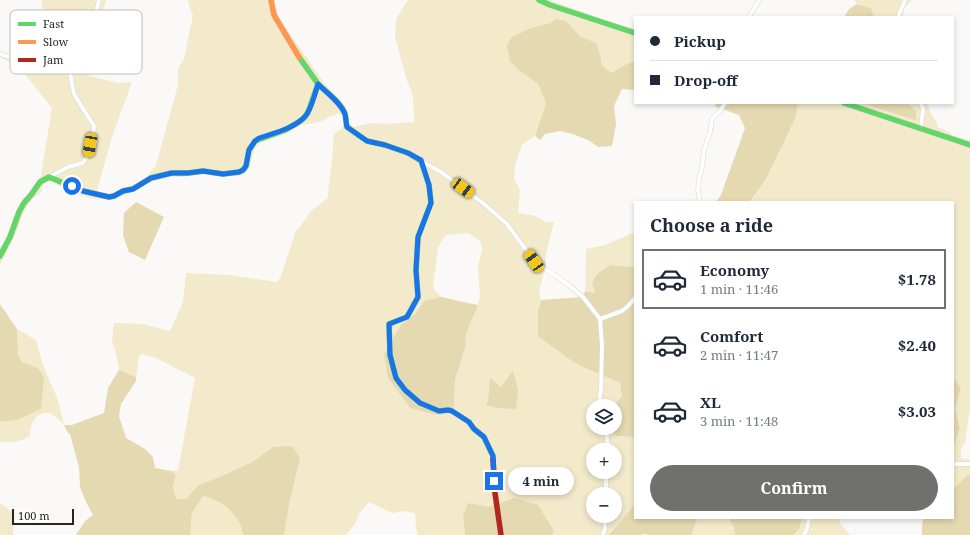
<!DOCTYPE html>
<html lang="en">
<head>
<meta charset="utf-8">
<style>
	:root { --surface:#fff; --page:#f6f6f7; --text:#1f2937; --muted:#747a83; --line:#e0e1e3; --accent:#70706f }
	body { margin:0; font-family:"Noto Serif",serif; background:var(--page); color:var(--text); height:100vh; display:flex; flex-direction:column; font-size:15px; white-space:nowrap }
	* { box-sizing:border-box; margin:0 }
	p { font-size:13px; color:var(--muted) }
	.icon { flex:none; width:22px; height:22px; fill:none; stroke:currentColor; stroke-width:2; stroke-linecap:round; stroke-linejoin:round }
	.map { position:relative; flex:1; overflow:hidden }
	.drawer { position:absolute; left:634px; top:201px; width:320px; height:318px; display:flex; flex-direction:column; background:var(--surface); border-radius:0px; box-shadow:0 2px 6px #0003 }
	.drawer>* { flex:none }
	.banner { position:absolute; left:634px; top:16px; width:320px; height:88px; border-radius:0px; box-shadow:0 2px 6px #0003; display:grid; align-content:center; height:88px; padding:0 16px; background:var(--surface) }
	.buttons { position:absolute; left:586px; top:399px; display:grid; gap:8px }
	.buttons a { display:grid; place-items:center; width:36px; height:36px; border-radius:50%; background:var(--surface); box-shadow:0 2px 6px #0003; font-size:20px }
	.scale { position:absolute; left:12px; bottom:10px; width:62px; box-sizing:border-box; padding-left:4px; border:2px solid #262625; border-top:0; font-size:11px; line-height:14px; white-space:nowrap; color:#262625; -webkit-text-stroke:3px #fff; paint-order:stroke }
	.end { position:absolute; width:18px; height:18px; margin:-9px; border:5px solid #1a73e8; background:#fff; box-shadow:0 0 0 2px #fff }
	.from { border-radius:50% }
	.bubble { position:absolute; height:28px; border-radius:14px; background:var(--surface); box-shadow:0 2px 6px #0003; font-size:13px; font-weight:700; line-height:28px; text-align:center }
	.car { position:absolute; width:12px; height:24px; margin:-12px -6px; border-radius:5px; box-shadow:0 0 3px 1px #0007; background:linear-gradient(#f5c518 24%,#345 0 40%,#f5c518 0 76%,#345 0 86%,#f5c518 0) }
	.banner b { display:flex; align-items:center; gap:14px; height:38px; font-size:15px }
	.banner b+b { border-top:1px solid var(--line) }
	.banner i { width:10px; height:10px; background:var(--text) }
	ul { padding:0; list-style:none }
	li { display:flex; align-items:center; gap:12px; height:60px; margin:0 8px 6px; padding:0 8px; border:2px solid transparent; border-radius:0px }
	li div { flex:1 }
	li b { display:block; font-size:15px }
	li em { font-style:normal; font-weight:700 }
	li.current { border-color:var(--accent) }
	li>.icon { width:36px; height:36px; stroke-width:1.5 }
	h2 { padding:0 16px; font-size:18px; line-height:48px }
	.button { display:flex; gap:8px; margin-top:auto; padding:8px 16px }
	.button a { flex:1; height:46px; border-radius:24px; background:var(--accent); color:#fff; font-size:16px; font-weight:700; line-height:46px; text-align:center }
	.map>svg:first-child { display:block }
</style>
</head>
<body>
<div class="map">
<svg width="970" height="535" viewBox="0 0 970 535">
	<rect width="100%" height="100%" fill="#faf9f8"/>
	<!-- green -->
	<path fill="#f3eacc" fill-rule="evenodd" d="M42,0H106L98,34L77,68L90,76L118,83L132,82L112,137L97,191L110,195L122,189L131,186L147,176L156,165L178,85V69L184,59L193,15L190,9L188,0H274L277,15L322,80L348,112L349,125L353,127L373,123L384,124L414,122L413,96L406,78L395,37L396,19L408,0H550L602,19L635,29V61L627,64L611,73L602,66L601,58L596,43L580,36L566,21C546,24 530,28 512,37L520,71L538,84L546,103L535,136L522,145L515,165L514,178L520,190L518,213L536,216L546,222H554L546,254L545,269L539,291L541,300L540,306L538,310L585,368L620,383L622,396L614,406H593V428H611L617,436L634,437L635,434V504L609,535H552L554,531L514,498L463,516L465,535H418L416,529L415,514L406,511L392,513L369,502L359,514L355,524L346,535H284L289,505L300,458L273,447L252,462L226,474L199,486L186,499H176L173,486L176,476L171,471L178,470L195,378L156,358L142,354L139,357L136,377L119,370L116,353L112,342L114,323L143,324L170,331L183,302L186,273L229,275L277,282L281,276L296,230L299,228L312,210L328,198C328,185 331,172 332,159C333,151 333,142 334,134L341,129L345,121L342,114C333,113 327,119 319,122C314,124 307,123 301,125C295,127 291,131 285,134C276,139 265,137 257,146C249,155 255,171 239,176L205,174L183,177H168L150,182L129,194L111,199H96L70,193L51,181L44,183L41,193L32,199L25,209L14,237L0,265V251L4,244L21,201L33,187L41,175L52,108L19,67L0,57V51L14,55H26L41,34ZM468,233L481,242L482,250L478,266L480,297L466,334L465,348L455,380L454,410L410,408L405,399L401,325L415,314L424,301L441,297L433,288L434,279L438,247L446,235ZM513,370L496,408L486,405L488,400L490,379L501,387ZM593,450H615V472H593ZM593,494H615V516H593Z
		M854,0H912L905,7L902,17H874L871,8L857,4Z
		M798,103H863L883,110L916,119V111L908,103H928L929,110L937,123V127L949,132L952,135L970,141V412L969,414L965,443L961,449V458L970,460V475H968L953,489V474L955,471L953,467V448L960,428L955,409L961,388L953,377V202H751L766,179L795,119Z
		M633,233L635,234V267L610,265L597,274L592,283L595,293L585,291L586,263V249L605,245Z
		M17,329L36,340L43,365L58,400L64,425L51,413C48,413 44,413 41,414C32,418 30,428 30,436C20,442 11,443 0,442V422L17,420L38,368L22,362L18,355Z
		M203,496C209,498 216,500 221,503C232,510 242,523 243,535H190L192,513Z
		M0,504H2L14,513L13,535H0Z
		M698,518H729L734,528L735,535H691Z
		M802,518H837L846,531L850,535H793L799,529Z"/>
	<!-- forest -->
	<path fill="#e4d9b0" d="M857,4L871,8L874,17H844L849,9Z
		M555,19L566,21L580,36L596,43L601,58L602,66L611,73L627,64L635,61V90L622,89L614,106L616,124L612,146L598,147L590,141L573,134L560,131L545,134L540,140L535,136L546,103L538,84L520,71L510,61L507,46L512,37L531,28L551,23Z
		M718,103H798L795,119L766,179L750,202H716L721,195L745,128L739,115L714,106Z
		M863,103H908L916,111V120L883,110Z
		M136,202L164,217L145,260L129,252L123,235L124,213Z
		M610,265L635,267V434L634,437L616,436L611,428H615V406H614L622,396L620,383L585,368L569,359L538,336V310L540,306L541,300L583,297L585,291L595,293L592,283L597,274Z
		M441,297L468,303L478,305L466,334L465,348L455,380L454,410L437,415L410,408L388,378L384,354L401,325L415,314L424,301Z
		M0,304L17,329L18,355L22,362L38,368L44,377L41,409L17,420L0,422Z
		M119,370L136,377V381L121,404L119,416L126,438L145,449L153,457L155,468L171,471L176,475L173,486L176,499H186L198,486L226,474L252,462L273,447L292,446L300,458L289,505L284,535H243C242,523 232,510 221,503C216,500 209,498 203,496L192,513L190,535H76L85,521L93,515L86,502L80,487L79,467L70,434L68,433L64,425H72L104,413L108,388Z
		M513,370L518,391L516,409L496,408L486,405L488,400L490,378L501,387Z
		M953,377L961,388L955,409L960,428L953,448Z
		M968,475H970V535H922V529L923,518H953V489Z
		M514,498L538,505L554,531L552,535H465L463,516L468,503L488,507Z
		M635,504V518H698L691,535H652L643,534L642,535H609Z
		M729,518H802L799,529L793,535H735L734,528Z"/>
	<g fill="none" stroke-linecap="round" stroke-linejoin="round">
		<defs>
			<path id="street" d="M749,17L759,0
				M898,17L905,0
				M0,54L12,58L54,65L70,73
				M921,128L923,109L921,103
				M421,161L441,172L484,204L507,224L534,261L570,286L583,297L600,319L602,345L601,389L599,404L600,406
				M49,177L68,167L83,163C85,160 87,157 89,153C90,149 94,131 94,126L74,94L70,73L74,58L83,45L94,20L99,0
				M700,202L698,190L699,179L702,168L704,150L710,132L712,119L720,111L725,103
				M600,319L622,311L628,306L635,298
				M606,428L608,450
				M953,464H970
				M606,494V472
				M603,535L605,529V516
				M804,535L807,529L809,518"/>
			<path id="fast" d="M539,0L550,5L635,33
				M318,84C327,93 341,102 345,114C346,118 346,123 347,127L367,141L385,145L408,153L421,161L429,185L431,203L418,237L416,270L418,297L407,317L389,324L390,355L396,378L405,390L420,403L439,411L449,410L452,411L469,422L474,429L484,437L493,456V459
				M844,103L970,145
				M0,256L10,237L19,212L24,203L31,195L40,182L49,177L83,191L109,197L114,196L123,191L133,189L151,178L171,173H188L203,171L223,174L239,172L243,170L246,166L249,150L255,141L285,130L297,123L303,119L307,114L310,107L318,84L299,57"/>
			<path id="slow" d="M271,0L274,15L299,57"/>
			<path id="jam" d="M493,459L495,493L501,535"/>
		</defs>
		<!-- street casing -->
		<use href="#street" stroke="#d7d6d5" stroke-width="5"/>
		<!-- fast casing -->
		<use href="#fast" stroke="#d7d6d5" stroke-width="6"/>
		<!-- slow casing -->
		<use href="#slow" stroke="#d7d6d5" stroke-width="6"/>
		<!-- jam casing -->
		<use href="#jam" stroke="#d7d6d5" stroke-width="6"/>
		<!-- street -->
		<use href="#street" stroke="#fefefe" stroke-width="4"/>
		<!-- fast -->
		<use href="#fast" stroke="#63d668" stroke-width="5.5"/>
		<!-- slow -->
		<use href="#slow" stroke="#ff974d" stroke-width="5.5"/>
		<!-- jam -->
		<use href="#jam" stroke="#b3261e" stroke-width="5.5"/>
	</g>
	<g fill="none" stroke-linecap="round" stroke-linejoin="round">
		<!-- route -->
		<path stroke="#1a73e8" stroke-width="5" d="M72,186L83,191L109,197L114,196L123,191L133,189L151,178L172,173H188L203,171L223,174L239,172L243,170L246,166L249,150L255,141L259,138C274,133 297,128 307,114C312,106 315,94 318,84C327,93 340,102 345,114C346,118 346,123 347,127L367,141L385,145L408,153L421,160L429,185L431,203L418,237L416,270L418,297L407,317L389,324L390,355L396,378L405,390L420,403L439,411L448,410L452,411L469,422L474,429L484,437L493,456L494,481"/>
	</g>
	<!-- legend -->
	<rect x="10" y="10" width="132" height="64" rx="6" fill="#fff" stroke="#bebebe" stroke-width="1"/>
	<rect x="18" y="22" width="18" height="4" fill="#63d668"/>
	<rect x="18" y="40" width="18" height="4" fill="#ff974d"/>
	<rect x="18" y="58" width="18" height="4" fill="#b3261e"/>
	<g font-size="11" fill="#262625">
		<text x="43" y="28">Fast</text>
		<text x="43" y="46">Slow</text>
		<text x="43" y="64">Jam</text>
	</g>
</svg>
<div class="buttons">
<a><svg class="icon" aria-label="layers" viewBox="0 0 24 24"><path d="M12 4l9 5-9 5-9-5zM3 14l9 5 9-5"/></svg></a>
<a>+</a>
<a>−</a>
</div>
<div class="scale">100 m</div>
<i class="end from" style="left:72px;top:186px"></i>
<i class="end" style="left:494px;top:481px"></i>
<div class="bubble" style="left:508px;top:467px;width:66px">4 min</div>
<i class="car" style="left:90px;top:145px;rotate:190deg"></i>
<i class="car" style="left:463px;top:188px;rotate:126deg"></i>
<i class="car" style="left:534px;top:261px;rotate:325deg"></i>
<div class="banner">
<b><i class="from"></i>Pickup</b>
<b><i></i>Drop-off</b>
</div>
<section class="drawer">
<h2>Choose a ride</h2>
<ul>
<li class="current"><svg class="icon" aria-label="car" viewBox="0 0 24 24"><path d="M5 17H2v-5l4-1 3-4h7l3 4 3 1v5h-3M9 17h6M6 11h13"/><circle cx="7" cy="17" r="2"/><circle cx="17" cy="17" r="2"/></svg><div><b>Economy</b><p>1 min · 11:46</p></div><em>$1.78</em></li>
<li><svg class="icon" aria-label="car" viewBox="0 0 24 24"><path d="M5 17H2v-5l4-1 3-4h7l3 4 3 1v5h-3M9 17h6M6 11h13"/><circle cx="7" cy="17" r="2"/><circle cx="17" cy="17" r="2"/></svg><div><b>Comfort</b><p>2 min · 11:47</p></div><em>$2.40</em></li>
<li><svg class="icon" aria-label="car" viewBox="0 0 24 24"><path d="M5 17H2v-5l4-1 3-4h7l3 4 3 1v5h-3M9 17h6M6 11h13"/><circle cx="7" cy="17" r="2"/><circle cx="17" cy="17" r="2"/></svg><div><b>XL</b><p>3 min · 11:48</p></div><em>$3.03</em></li>
</ul>
<div class="button"><a>Confirm</a></div>
</section>
</div>
</body>
</html>
